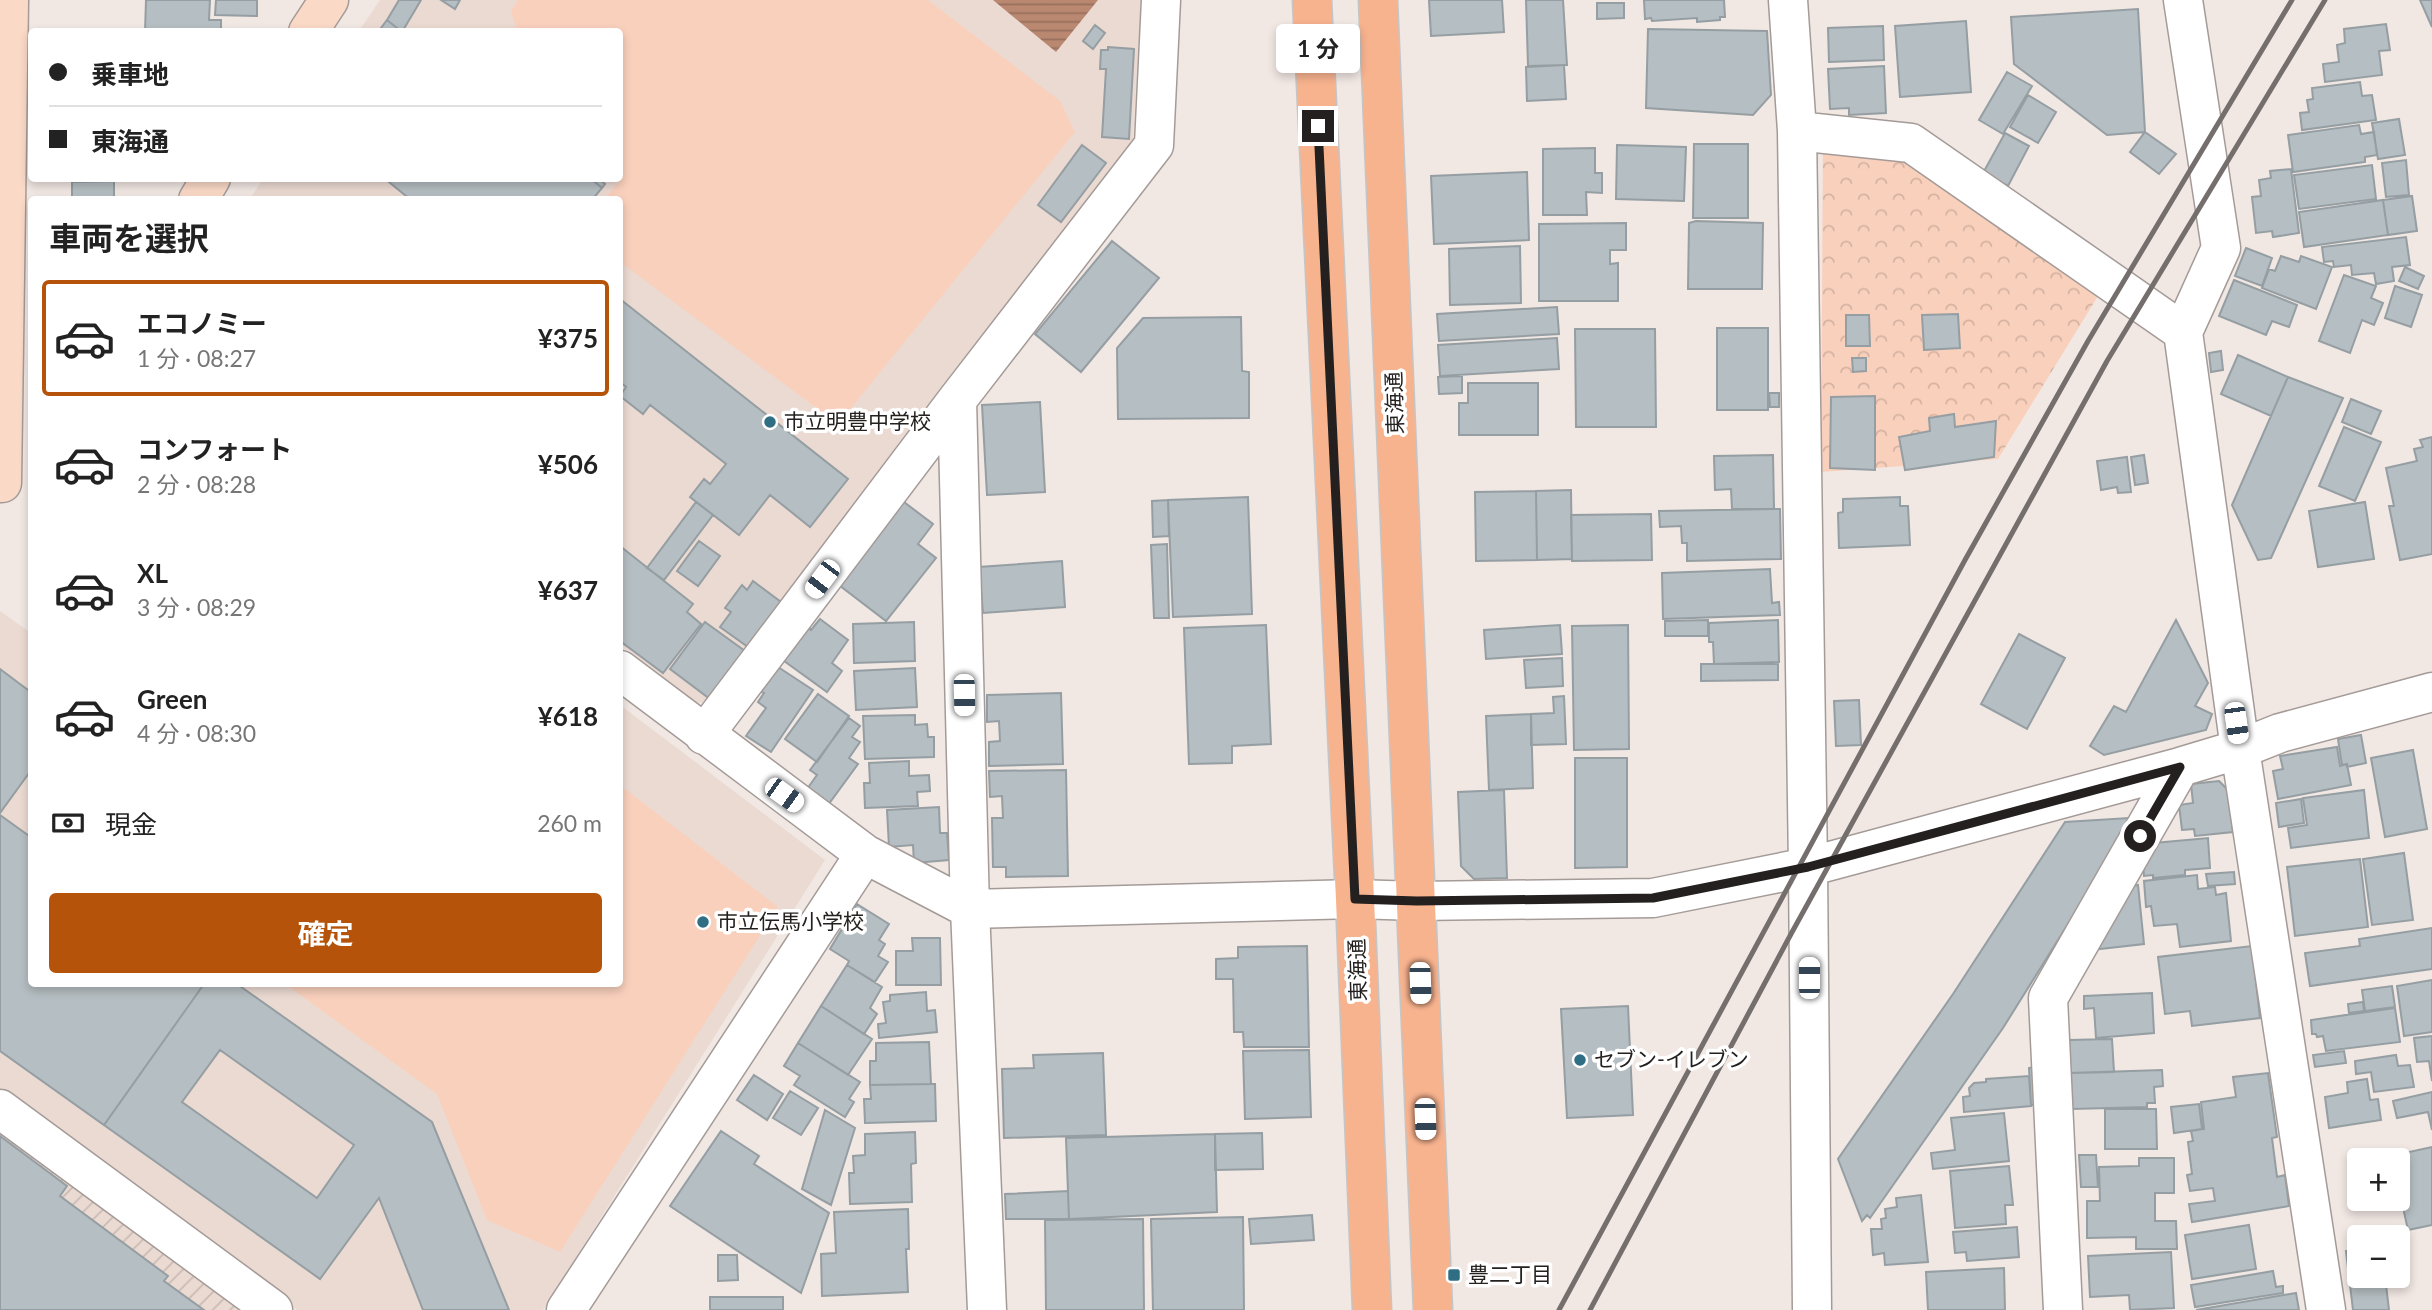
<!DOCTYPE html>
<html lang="ja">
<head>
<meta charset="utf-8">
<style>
	:root { --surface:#fff; --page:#f6f6f6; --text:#222; --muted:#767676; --line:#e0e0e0; --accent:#b45309 }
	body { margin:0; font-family:Lato,"Noto Sans JP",sans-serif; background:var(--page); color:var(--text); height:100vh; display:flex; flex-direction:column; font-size:26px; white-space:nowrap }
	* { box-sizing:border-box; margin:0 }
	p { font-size:23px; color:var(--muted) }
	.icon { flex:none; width:38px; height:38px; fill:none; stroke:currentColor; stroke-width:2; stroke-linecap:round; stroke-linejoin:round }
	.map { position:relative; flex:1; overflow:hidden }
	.panel { position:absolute; left:28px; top:196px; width:595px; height:791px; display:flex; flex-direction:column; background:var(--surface); border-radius:7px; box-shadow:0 4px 10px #0003 }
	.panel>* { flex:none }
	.banner { position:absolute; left:28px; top:28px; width:595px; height:154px; border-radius:7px; box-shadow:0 4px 10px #0003; display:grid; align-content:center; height:154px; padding:0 21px; background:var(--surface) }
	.buttons { position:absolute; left:2347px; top:1148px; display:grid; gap:14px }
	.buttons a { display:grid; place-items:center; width:63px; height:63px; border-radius:7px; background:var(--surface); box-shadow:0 4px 10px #0003; font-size:35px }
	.end { position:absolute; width:32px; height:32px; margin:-16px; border:9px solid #23201f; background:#fff; box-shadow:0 0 0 4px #fff }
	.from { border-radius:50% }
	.bubble { position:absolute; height:49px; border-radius:7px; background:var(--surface); box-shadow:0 4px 10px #0003; font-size:23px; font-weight:700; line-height:49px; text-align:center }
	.car { position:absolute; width:21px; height:42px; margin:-21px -10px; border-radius:9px; box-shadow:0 0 5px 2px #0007; background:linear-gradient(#fff 24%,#345 0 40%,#fff 0 76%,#345 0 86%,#fff 0) }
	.banner b { display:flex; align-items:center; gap:24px; height:66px; font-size:26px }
	.banner b+b { border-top:2px solid var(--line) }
	.banner i { width:18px; height:18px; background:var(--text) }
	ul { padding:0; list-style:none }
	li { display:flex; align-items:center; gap:21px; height:116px; margin:0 14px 10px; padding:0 7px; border:4px solid transparent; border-radius:7px }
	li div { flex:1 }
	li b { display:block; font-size:26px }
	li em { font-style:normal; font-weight:700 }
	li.on { border-color:var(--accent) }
	li>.icon { width:63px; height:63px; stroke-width:1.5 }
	h2 { padding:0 21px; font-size:32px; line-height:84px }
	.pay { display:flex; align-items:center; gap:18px; height:77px; padding:0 21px; font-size:26px }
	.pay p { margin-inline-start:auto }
	.action { display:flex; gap:14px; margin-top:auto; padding:14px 21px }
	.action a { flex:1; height:80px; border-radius:7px; background:var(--accent); color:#fff; font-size:28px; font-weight:700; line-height:80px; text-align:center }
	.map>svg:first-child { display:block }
</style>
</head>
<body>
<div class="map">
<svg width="2432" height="1310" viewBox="0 0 2432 1310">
	<defs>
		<pattern id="industrial-furrows" width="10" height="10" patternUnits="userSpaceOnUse" patternTransform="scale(1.75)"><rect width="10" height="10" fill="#ebdad2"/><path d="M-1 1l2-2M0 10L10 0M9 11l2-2" fill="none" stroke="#c9bbb4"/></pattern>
		<pattern id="park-crowns" width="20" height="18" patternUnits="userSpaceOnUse" patternTransform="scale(1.75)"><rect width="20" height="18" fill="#f9d0bc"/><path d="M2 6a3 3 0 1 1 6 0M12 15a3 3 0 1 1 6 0" fill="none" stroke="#d5b2a1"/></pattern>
		<pattern id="water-rules" width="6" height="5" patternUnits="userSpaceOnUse" patternTransform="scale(1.75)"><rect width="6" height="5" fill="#ba8871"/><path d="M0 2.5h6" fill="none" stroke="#976f5c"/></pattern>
	</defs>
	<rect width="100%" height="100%" fill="#f1e7e3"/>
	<!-- built -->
	<path fill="#ebdad2" d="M380,0H1141L1133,141L710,702L697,703L620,644V200H249L263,179L620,178V32L359,31Z
		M0,611L31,633L32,984H620V705L825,860L543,1310H297L0,1091Z"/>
	<!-- industrial -->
	<path fill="url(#industrial-furrows)" d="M0,1127L243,1310H0Z"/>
	<!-- grass -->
	<path fill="#f9d0bc" d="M518,0H928L1060,101L1075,132L838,424L620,262V200L605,199L621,178L620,32L517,31L511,11Z
		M620,785L778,907L560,1252L487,1220L437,1094L285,984H620Z"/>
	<!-- park -->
	<path fill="url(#park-crowns)" d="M1823,133L1911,143L2098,296L1998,459L1821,472Z"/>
	<!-- water -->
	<path fill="url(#water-rules)" d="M993,0H1098L1056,52Z"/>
	<!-- building -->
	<path fill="#b5bec2" stroke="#959ea2" stroke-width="2" fill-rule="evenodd" d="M146,0H210L209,20H221V32H145Z
		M216,0H257V16L215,15Z
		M399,0H421L402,32L387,20Z
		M441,0H460L455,9Z
		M1429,0H1502L1504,32L1431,36Z
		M1526,0H1563L1567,65L1528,66Z
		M1644,0H1724L1725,17H1720V20L1697,22V18L1652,21L1651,18L1645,19Z
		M2420,0H2432V27Z
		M1597,3H1624V18L1597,19Z
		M2138,9L2145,132L2107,135L2014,64L2011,17Z
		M387,20L402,32H378Z
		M1966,21L1971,92L1900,97L1895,26Z
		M2386,24L2390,50L2379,51L2382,75L2325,82L2323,64L2339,62L2337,45L2345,43L2344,29Z
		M1095,25L1105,33L1093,49L1083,41Z
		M1883,26L1884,60L1829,62L1828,28Z
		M1648,29L1767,31L1771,95L1753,115L1646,108Z
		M1108,47L1134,49L1129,139L1102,137L1106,69H1100L1101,50H1108Z
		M1564,65L1566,99L1527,101L1526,67Z
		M1884,66L1886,113L1849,115V108L1830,109L1828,69Z
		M2007,72L2032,86L2003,134L1979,120Z
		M2360,82L2362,96L2372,95L2376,120L2302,130L2300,113L2309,112L2307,100L2313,99L2312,88Z
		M2028,95L2056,112L2038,143L2010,127Z
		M2399,119L2405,155L2378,159L2372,123Z
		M2359,125L2361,134L2374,132L2377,155L2365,157V162L2293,172L2288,135Z
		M2145,132L2176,154L2159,174L2130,152Z
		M2005,133L2029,146L2008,186L1983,173Z
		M1694,144H1748V218H1693Z
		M1082,145L1106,163L1061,222L1038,205Z
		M1617,145L1686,147L1684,201L1616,199Z
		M1595,148V173H1602V193L1586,192L1587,215H1543V149Z
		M2406,160L2409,195L2386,197L2382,163Z
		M2372,165L2376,199L2299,209L2294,175Z
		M2291,169L2299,233L2273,237L2272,231L2256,233L2252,197L2261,196L2259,180L2271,178L2270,171Z
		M1527,172L1529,240L1434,244L1431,176Z
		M70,178H117V180Z
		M384,178H590L602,188L592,200H411Z
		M590,178H598L605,184L602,188Z
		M114,181V200H72V182Z
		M2412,196L2417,231L2388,235L2383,200Z
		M2383,200L2388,235L2304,247L2299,212Z
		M1696,221L1763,223L1762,289H1688L1689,223Z
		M1626,223V250H1610V264L1618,263V301H1539V224Z
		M2406,237L2410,265L2392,267L2394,281L2376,284L2374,273L2352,275L2351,265L2334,267L2333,261L2324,262L2322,247Z
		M1112,241L1159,278L1081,372L1035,334Z
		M1520,246L1521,303L1450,305L1449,249Z
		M2246,248L2272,258L2262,286L2235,276Z
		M2281,256L2299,262L2301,256L2332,267L2316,309L2262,288L2269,269L2275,271Z
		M2405,267L2424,276L2418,289L2399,281Z
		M2344,275L2376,286L2371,298L2383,303L2374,325L2362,320L2350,353L2319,341Z
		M2234,280L2297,305L2289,327L2272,321L2266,335L2219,316Z
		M2395,286L2422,295L2411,327L2385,318Z
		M620,299L848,479L810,527L770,495L739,535L690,497L704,479L710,484L726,464L650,405L643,414L620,396L626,387L620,382Z
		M1557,307L1559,334L1439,341L1437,314Z
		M1958,314L1960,348L1924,350L1922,315Z
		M1846,315H1869L1870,346H1846Z
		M1241,317L1242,371L1249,372V418L1118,419L1117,348L1143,318Z
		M1717,328H1768V410H1717Z
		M1575,329H1655L1656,427H1576Z
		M1557,338L1559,369L1440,376L1438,345Z
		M2221,351L2223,370L2211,372L2209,353Z
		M2238,355L2288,377L2271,416L2221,394Z
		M1852,358H1866V371L1853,372Z
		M1462,376V393L1439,394L1438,377Z
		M2288,377L2343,398L2271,558L2258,560L2232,505Z
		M1468,383H1538V435H1459V403H1468Z
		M1769,393H1779V407H1770Z
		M1875,396V470L1830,468L1831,397Z
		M2351,399L2381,411L2371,434L2342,422Z
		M1040,402L1045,492L987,495L982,405Z
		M1954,414L1955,427L1996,421L1994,457L1905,470L1899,437L1930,431L1929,418Z
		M2344,427L2381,442L2355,501L2319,486Z
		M2432,437V554L2400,560L2389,506H2394L2386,468L2417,461L2414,449L2423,447L2420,440Z
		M1773,455L1774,509H1732L1731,489L1715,490L1714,456Z
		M2144,455L2148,483L2135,485L2131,457Z
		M2127,457L2131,492L2118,493L2117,487L2101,490L2097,461Z
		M1571,490L1572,559L1537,560L1536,491Z
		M1536,491L1537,560L1476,561L1475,492Z
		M1248,497L1252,614L1173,617L1168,500Z
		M1900,497V506H1908L1910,545L1839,548L1838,513L1843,512V499Z
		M900,499L933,524L918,544L936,558L886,621L835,582Z
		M1168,500L1169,536L1153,537L1152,501Z
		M696,502L713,515L664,580L647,568Z
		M2365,502L2374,559L2318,567L2309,511Z
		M1774,509H1780L1781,559L1687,561V543H1682L1681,526L1660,527L1659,511Z
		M1651,514L1652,560L1572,561L1571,515Z
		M699,541L720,556L698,586L677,571Z
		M1167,544L1169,618H1154L1151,545Z
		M620,546L693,604L687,612L701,624L663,673L620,641Z
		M1062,561L1065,607L983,613L979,567Z
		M1770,569L1772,603L1779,602L1780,615L1663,619L1662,573Z
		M753,581L781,602L748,647L720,627L731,612L725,608L742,585L747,590Z
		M820,619L848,640L832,663L842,671L827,692L780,658L804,624L811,630Z
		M1708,620V636H1665V621Z
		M1778,620L1779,662L1714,664L1713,642H1709V623Z
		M2176,620L2208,683L2195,706L2212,714L2206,730L2104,755L2090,746L2114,706L2126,712Z
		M705,622L745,651L710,699L670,669Z
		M914,622L915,661L854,663L853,624Z
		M1266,625L1271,744L1232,746V763L1189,764L1184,628Z
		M1560,625L1562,654L1486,659L1484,630Z
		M1628,625L1629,749L1574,750L1572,626Z
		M2019,634L2065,658L2027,729L1981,704Z
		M1562,658L1563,686L1526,688L1524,660Z
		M1701,664H1778V680L1701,681Z
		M775,665L813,690L771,752L746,736L766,708L758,702L764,693L758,690Z
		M915,668L917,707L856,710L854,671Z
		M0,669L32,693V769L0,813Z
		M1061,693L1063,764L989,766V742L1000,741L999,721L987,722V695Z
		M818,694L849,716L817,762L785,739Z
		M1564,696L1566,744L1531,745V714L1554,713L1553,697Z
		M1859,700L1861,745L1836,746L1834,701Z
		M1531,714L1533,788L1489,790L1486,716Z
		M915,715V725L927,724L928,737H934V757L865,759L863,716Z
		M849,718L860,726L852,737L860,742L849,758L858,764L828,805L807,789L817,775L810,770Z
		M2361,735L2366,763L2347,767V764L2342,765L2338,739Z
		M2337,747L2340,766L2347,764L2351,785L2278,799L2273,771L2283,769L2280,756Z
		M2413,750L2427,829L2385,837L2371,758Z
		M1575,758H1627V867L1575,868Z
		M909,761V776L929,775L930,791L917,792L918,806L865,808L864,783H870L869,763Z
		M1066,770L1068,876L1006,877V867H993L992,818H1003L1002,796L990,797L989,771Z
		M2219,781L2228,790L2233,832L2195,836L2194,829L2182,830L2179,805L2193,803L2191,784Z
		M1504,790L1507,878L1474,879L1461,866L1458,792Z
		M2364,790L2369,838L2291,848L2288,828L2307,825L2303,798Z
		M2301,799L2304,823L2279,827L2276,803Z
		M939,807L940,833H947L949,860L914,863L913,845L889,847L887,810Z
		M0,815L32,838V984H204L104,1125L0,1051Z
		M2129,818L2130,825L2003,1028L1870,1218L1867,1215L1862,1221L1838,1159L1953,994L2065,822Z
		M2208,838L2210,868L2185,870V875L2153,878V875L2144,876L2143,864L2154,843Z
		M2404,853L2413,920L2372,925L2363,859Z
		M2360,859L2368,927L2295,936L2287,867Z
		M2234,872L2235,884L2208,886L2206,874Z
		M2197,875L2198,889L2215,887L2216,895L2226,893L2231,941L2180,947L2177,924L2154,926L2151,906L2146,907L2144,881Z
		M2138,885L2144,944L2091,950L2132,886Z
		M857,904L889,924L879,940L885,944L878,956L888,962L875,982L847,965L849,961L830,949Z
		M2432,928V969L2310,986L2305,953L2360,946L2359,939Z
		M912,938H940L941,985H896V951H913Z
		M1307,946L1309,1047H1244L1243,1032H1234L1233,979H1216V959L1238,958V947Z
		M2252,946L2260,1018L2192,1026L2190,1011L2165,1014L2158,957Z
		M847,965L882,987L870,1008L877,1014L864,1034L821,1006Z
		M2432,980V1032L2404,1036L2397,986Z
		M204,984H237L432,1122L509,1310H423L379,1198L320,1279L104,1125ZM220,1050L354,1145L317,1198L182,1102Z
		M2392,986L2395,1007L2365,1011L2362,990Z
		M926,992L927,1011L935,1010L937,1032L879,1038L878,1024L886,1023L883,1002L890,1001V995Z
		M2152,993L2154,1033L2096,1038L2094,1008L2084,1009V996Z
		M2363,1002L2364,1011L2349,1013L2348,1004Z
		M821,1006L872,1039L848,1075L798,1043Z
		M1628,1006L1633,1115L1567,1118L1561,1009Z
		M2395,1008L2400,1042L2326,1051L2323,1036L2317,1037L2316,1034H2312L2311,1020Z
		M2432,1036V1081L2429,1061L2417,1062L2414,1038Z
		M2112,1039L2114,1072L2070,1073L2069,1040Z
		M929,1042L931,1084L870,1085V1061H876V1043Z
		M798,1043L860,1082L849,1099L854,1102L845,1117L794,1085L800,1076L784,1066Z
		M1309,1050L1311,1117L1245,1119L1243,1051Z
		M2344,1051L2346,1063L2315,1067L2313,1055Z
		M1103,1053L1106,1135L1004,1138L1002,1069L1034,1068L1033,1055Z
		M2396,1055L2398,1066L2410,1065L2414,1087L2374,1092L2371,1072L2356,1074L2355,1061Z
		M2040,1066L2042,1105H2031L2029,1068Z
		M2162,1070L2163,1086L2154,1087L2155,1103H2147V1107L2072,1109L2070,1073Z
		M2268,1073L2277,1137L2272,1138L2277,1177L2285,1175L2289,1206L2192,1222L2189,1204L2215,1201L2213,1188L2190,1191L2187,1175L2192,1174L2188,1142L2193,1141L2191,1131L2204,1129L2201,1102L2236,1097L2233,1077Z
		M754,1075L783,1094L767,1120L737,1100Z
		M2029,1076L2031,1106L1964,1112L1963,1097L1970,1096L1969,1088L1974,1083L1986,1082V1079Z
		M2367,1079L2370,1100L2378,1099L2381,1120L2329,1128L2325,1097L2348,1093L2347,1082Z
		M931,1084H935L936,1121L865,1123L864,1099H871L870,1085Z
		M790,1091L818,1108L801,1135L773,1118Z
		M2432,1092V1130L2428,1112L2397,1118L2393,1101Z
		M2199,1104L2202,1129L2174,1133L2171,1107Z
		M2105,1109H2156L2157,1149H2105Z
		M825,1110L855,1128L831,1205L802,1189Z
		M2004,1113L2009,1161L1933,1169L1931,1153L1955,1150L1951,1118Z
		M721,1131L759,1156L754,1164L829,1213L801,1293L670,1206Z
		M915,1132L916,1163L911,1164L912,1202L850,1204L849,1173H854L853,1156L865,1155V1134Z
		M1262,1133L1263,1169L1215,1170V1134Z
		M1215,1134L1217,1212L1069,1219L1066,1138Z
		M0,1136L67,1186L60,1196L168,1276L164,1281L204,1310H0Z
		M2432,1147V1225L2408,1230L2398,1185V1160H2392L2391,1156Z
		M2079,1155H2096L2098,1187H2081Z
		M2139,1158H2174V1193H2155V1221H2176L2177,1249H2136V1237L2087,1238V1201H2100L2099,1167L2139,1166Z
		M2009,1166L2013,1205H2005L2006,1224L1955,1228L1950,1171Z
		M1068,1191L1069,1219H1006L1005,1194Z
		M1921,1195L1928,1262L1885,1265L1884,1253L1873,1255L1871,1229H1882L1881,1219L1886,1218L1885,1209L1897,1207L1896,1198Z
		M908,1209L909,1249H906L908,1292L822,1296L821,1254L836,1253L834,1212Z
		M1312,1215L1314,1240L1251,1244L1249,1219Z
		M1243,1217L1244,1310H1153L1151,1219Z
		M1143,1219L1144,1310H1046L1045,1220Z
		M2249,1225L2256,1269L2192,1279L2185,1235Z
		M2017,1227L2019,1257L1967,1261L1966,1252L1955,1253L1953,1232Z
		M2359,1249V1276H2385L2389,1310H2353L2346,1251Z
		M2171,1252L2174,1308L2130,1310L2129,1295L2090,1297L2088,1256Z
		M718,1255H737L738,1280L718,1281Z
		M2004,1268L2005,1310H1928L1926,1272Z
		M2273,1271L2276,1287L2283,1286V1293L2195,1307L2191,1285Z
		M2296,1293L2299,1310H2196Z
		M710,1297H783V1310H710Z"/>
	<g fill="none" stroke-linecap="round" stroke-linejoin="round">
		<defs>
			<path id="street" d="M1788,0L1797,131L1808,867L1812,1310
				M2183,0L2221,248L2183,332L2240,749L2326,1310
				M1797,131L1911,143L2183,332
				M957,400L970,909L987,1310
				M620,670L865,854L970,909L1355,899L1417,901L1653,898L1808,867L2180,767L2240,749L2280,733L2432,692
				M704,735L957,400L1154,145L1161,0
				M0,1109L273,1310
				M566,1310L865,854
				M2063,1310L2048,998L2180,767"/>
			<path id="secondary" d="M308,32L329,0
				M198,200L211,178
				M2,483L9,0"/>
			<path id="primary" d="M1312,0L1355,899L1372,1310
				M1378,0L1433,1310"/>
		</defs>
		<!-- street casing -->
		<use href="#street" stroke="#a49b98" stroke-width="41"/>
		<!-- secondary casing -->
		<use href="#secondary" stroke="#a49b98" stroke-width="41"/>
		<!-- primary casing -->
		<use href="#primary" stroke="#c6c5c5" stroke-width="41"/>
		<!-- street -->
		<use href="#street" stroke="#fff" stroke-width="38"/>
		<!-- secondary -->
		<use href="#secondary" stroke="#fbd9c7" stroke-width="38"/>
		<!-- primary -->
		<use href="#primary" stroke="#f7b28e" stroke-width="38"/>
		<!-- rail -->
		<path stroke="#746e6c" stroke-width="5" d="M1559,1310L1965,560L2088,341L2292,0
			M1590,1310L1791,934L2107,361L2325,0"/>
	</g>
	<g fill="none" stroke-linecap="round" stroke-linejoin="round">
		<!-- route -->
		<path stroke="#23201f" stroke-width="9" d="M1318,126L1355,899L1417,901L1653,898L1808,867L2180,767L2140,836"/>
	</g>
	<!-- markers -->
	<g fill="#306e84" stroke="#fff" stroke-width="2.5">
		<circle cx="770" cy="422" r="7"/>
		<circle cx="703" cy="922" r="7"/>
		<circle cx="1580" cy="1060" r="7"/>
		<rect x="1447" y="1268" width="14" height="14" rx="3.5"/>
	</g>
	<g text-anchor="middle" stroke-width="7" stroke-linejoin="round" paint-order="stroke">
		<!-- street labels -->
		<g font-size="21" fill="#23201f" stroke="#fff">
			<text transform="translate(1395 403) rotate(-92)" y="7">東海通</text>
			<text transform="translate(1358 970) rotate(-92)" y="7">東海通</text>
		</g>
		<!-- poi labels -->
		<g font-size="21" fill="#23201f" stroke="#fff" text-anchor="start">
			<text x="784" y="429">市立明豊中学校</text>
			<text x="717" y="929">市立伝馬小学校</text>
			<text x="1594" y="1067">セブン-イレブン</text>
			<text x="1468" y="1282">豊二丁目</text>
		</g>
	</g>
</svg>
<div class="buttons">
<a>+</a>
<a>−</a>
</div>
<i class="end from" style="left:2140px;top:836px"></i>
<i class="end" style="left:1318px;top:126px"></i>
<div class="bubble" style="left:1276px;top:24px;width:84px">1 分</div>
<i class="car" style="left:822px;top:579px;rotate:217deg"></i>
<i class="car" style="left:964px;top:695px;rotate:179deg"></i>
<i class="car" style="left:2236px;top:723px;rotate:172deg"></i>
<i class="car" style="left:784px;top:795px;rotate:126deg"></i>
<i class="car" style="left:1809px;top:978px;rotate:0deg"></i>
<i class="car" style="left:1420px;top:983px;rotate:178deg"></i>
<i class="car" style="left:1425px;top:1119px;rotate:178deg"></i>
<div class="banner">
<b><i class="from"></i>乗車地</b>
<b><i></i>東海通</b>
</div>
<section class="panel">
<h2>車両を選択</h2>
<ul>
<li class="on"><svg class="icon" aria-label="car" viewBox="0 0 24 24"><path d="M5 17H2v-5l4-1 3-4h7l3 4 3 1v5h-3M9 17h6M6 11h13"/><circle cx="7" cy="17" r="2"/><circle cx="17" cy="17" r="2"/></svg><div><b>エコノミー</b><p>1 分 · 08:27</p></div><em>¥375</em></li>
<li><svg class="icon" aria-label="car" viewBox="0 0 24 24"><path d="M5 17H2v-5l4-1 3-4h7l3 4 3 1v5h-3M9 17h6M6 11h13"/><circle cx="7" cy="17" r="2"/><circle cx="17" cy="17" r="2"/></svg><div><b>コンフォート</b><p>2 分 · 08:28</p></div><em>¥506</em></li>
<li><svg class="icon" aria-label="car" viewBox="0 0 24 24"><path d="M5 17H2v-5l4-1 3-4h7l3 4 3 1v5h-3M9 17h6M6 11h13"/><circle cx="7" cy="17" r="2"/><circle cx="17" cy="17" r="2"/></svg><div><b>XL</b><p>3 分 · 08:29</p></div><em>¥637</em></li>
<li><svg class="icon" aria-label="car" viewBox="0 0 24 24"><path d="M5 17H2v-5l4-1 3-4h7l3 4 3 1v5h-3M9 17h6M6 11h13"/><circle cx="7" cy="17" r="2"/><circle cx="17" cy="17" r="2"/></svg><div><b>Green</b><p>4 分 · 08:30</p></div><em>¥618</em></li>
</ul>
<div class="pay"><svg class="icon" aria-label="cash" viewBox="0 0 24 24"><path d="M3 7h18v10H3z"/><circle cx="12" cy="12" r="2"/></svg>現金<p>260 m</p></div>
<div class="action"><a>確定</a></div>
</section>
</div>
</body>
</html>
